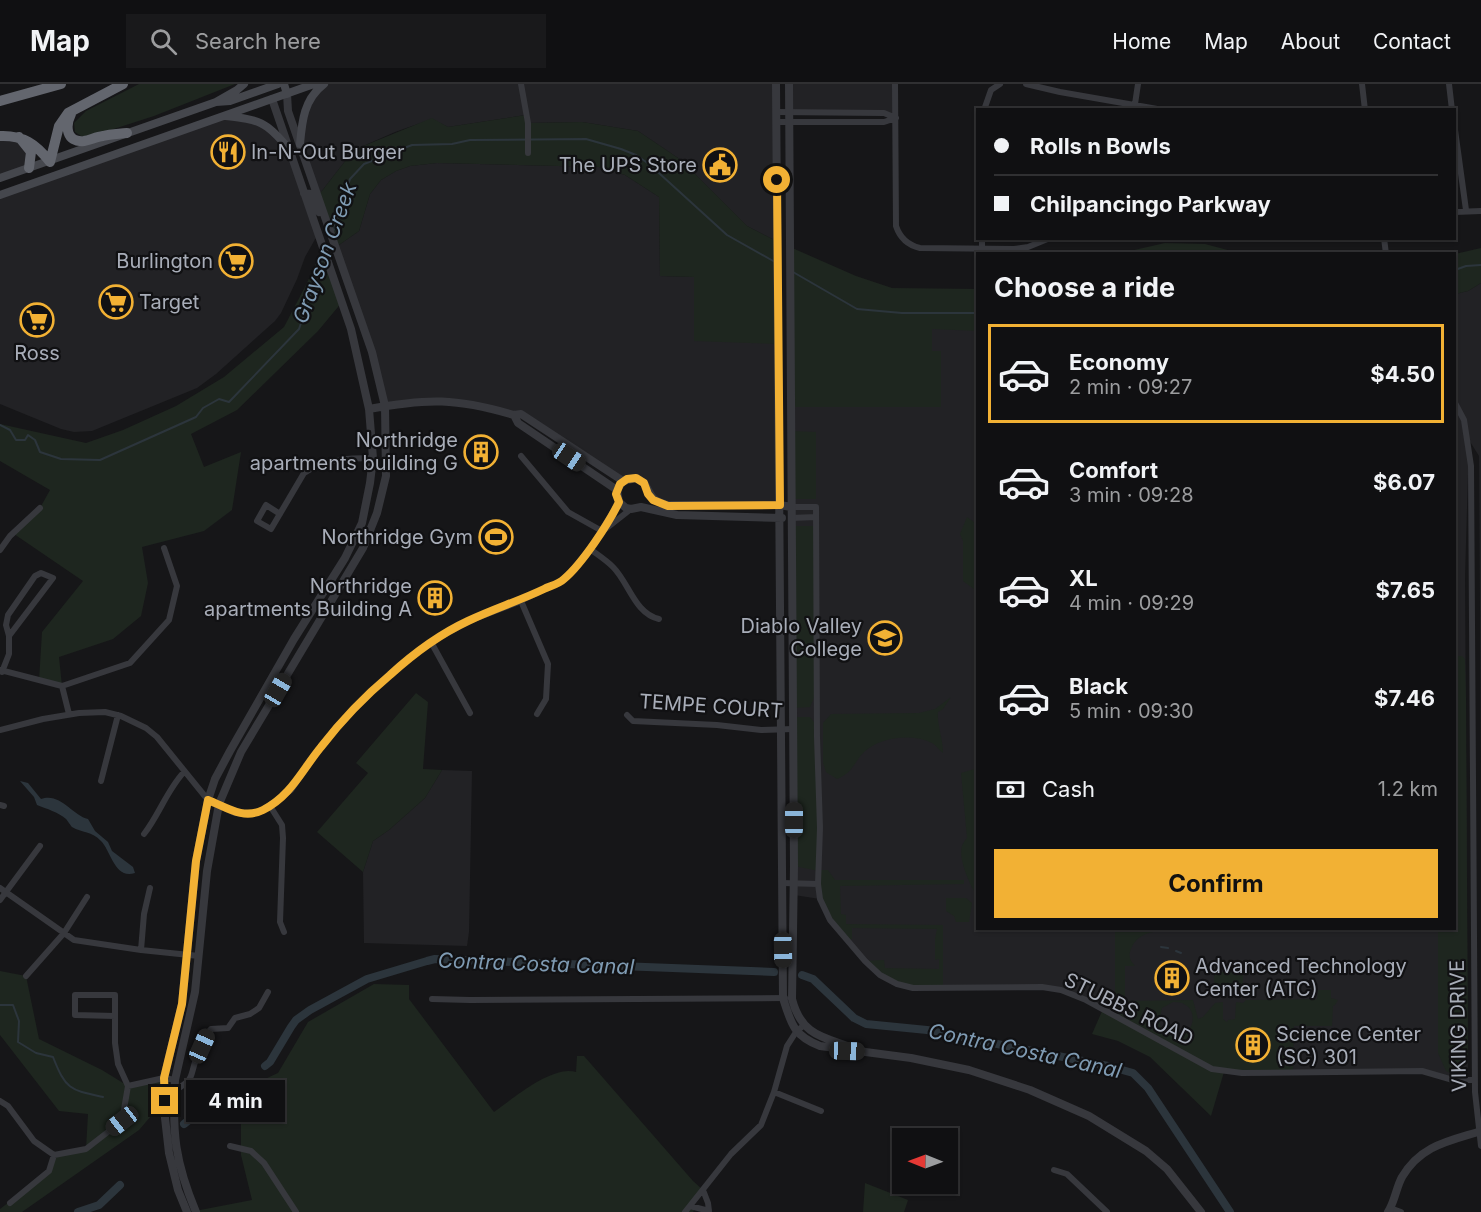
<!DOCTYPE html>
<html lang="en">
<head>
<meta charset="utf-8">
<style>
	:root { --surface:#101012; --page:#19191b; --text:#f1f3f6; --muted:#9c9d9f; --line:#303032; --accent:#f2b134 }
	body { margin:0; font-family:Inter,sans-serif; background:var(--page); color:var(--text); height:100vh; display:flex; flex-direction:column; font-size:22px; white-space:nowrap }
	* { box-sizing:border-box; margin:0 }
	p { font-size:20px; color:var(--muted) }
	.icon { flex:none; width:33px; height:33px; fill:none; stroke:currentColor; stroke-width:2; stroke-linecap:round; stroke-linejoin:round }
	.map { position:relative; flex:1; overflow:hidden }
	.side { position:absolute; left:976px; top:168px; width:480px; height:678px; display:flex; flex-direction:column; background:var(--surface); border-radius:0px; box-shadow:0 2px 4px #0004,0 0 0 2px var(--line) }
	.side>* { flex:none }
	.top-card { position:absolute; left:976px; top:24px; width:480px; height:132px; border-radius:0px; box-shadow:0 2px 4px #0004,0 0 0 2px var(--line); display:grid; align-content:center; height:132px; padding:0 18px; background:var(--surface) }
	.needle { width:39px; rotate:271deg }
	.buttons { position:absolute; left:892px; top:1044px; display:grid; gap:12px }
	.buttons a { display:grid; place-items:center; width:66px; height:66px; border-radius:0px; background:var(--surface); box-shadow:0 2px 4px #0004,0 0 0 2px var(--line); font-size:30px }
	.end { position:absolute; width:27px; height:27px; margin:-14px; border:8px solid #f2b134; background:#111; box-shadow:0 0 0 3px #111 }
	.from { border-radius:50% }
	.bubble { position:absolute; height:42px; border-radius:0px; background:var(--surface); box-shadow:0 2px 4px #0004,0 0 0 2px var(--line); font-size:20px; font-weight:700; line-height:42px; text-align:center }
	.car { position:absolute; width:18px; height:36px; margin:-18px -9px; border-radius:8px; box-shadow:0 0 4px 2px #0007; background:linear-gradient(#222 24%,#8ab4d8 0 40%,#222 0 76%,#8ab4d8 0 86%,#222 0) }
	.top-card b { display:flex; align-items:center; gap:21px; height:57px; font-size:22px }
	.top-card b+b { border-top:2px solid var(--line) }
	.top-card i { width:15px; height:15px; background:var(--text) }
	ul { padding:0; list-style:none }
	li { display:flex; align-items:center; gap:18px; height:99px; margin:0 12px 9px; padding:0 6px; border:3px solid transparent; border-radius:0px }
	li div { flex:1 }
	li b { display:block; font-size:22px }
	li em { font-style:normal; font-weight:700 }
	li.active { border-color:var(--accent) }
	li>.icon { width:54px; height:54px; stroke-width:1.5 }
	h2 { padding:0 18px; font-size:27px; line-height:72px }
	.pay { display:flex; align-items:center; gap:15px; height:66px; padding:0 18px; font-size:22px }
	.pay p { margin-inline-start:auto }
	.cta { display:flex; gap:12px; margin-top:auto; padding:12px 18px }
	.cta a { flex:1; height:69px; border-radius:0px; background:var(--accent); color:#111; font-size:24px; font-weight:700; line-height:69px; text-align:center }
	header { display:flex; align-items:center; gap:36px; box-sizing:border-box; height:84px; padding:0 30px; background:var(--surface); border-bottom:2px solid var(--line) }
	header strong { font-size:28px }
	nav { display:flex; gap:33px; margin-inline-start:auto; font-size:21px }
	.search { width:420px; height:54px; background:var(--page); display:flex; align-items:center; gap:15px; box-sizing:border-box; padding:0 21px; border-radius:0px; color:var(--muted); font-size:22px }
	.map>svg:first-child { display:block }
</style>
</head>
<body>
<header>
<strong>Map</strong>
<div class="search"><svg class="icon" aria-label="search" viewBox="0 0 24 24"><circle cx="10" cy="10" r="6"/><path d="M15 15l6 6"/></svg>Search here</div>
<nav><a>Home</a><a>Map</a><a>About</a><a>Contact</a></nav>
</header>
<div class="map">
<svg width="1481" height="1128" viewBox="0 0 1481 1128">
	<rect width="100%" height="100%" fill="#161618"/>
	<!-- built -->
	<path fill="#222225" d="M324,0H776L778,158L747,142L681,76L638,47L582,38L528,39L526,31L448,43L432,35L395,48L361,63L346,76L318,112L300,60L303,33Z
		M789,0H895L896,34L884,29L789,28Z
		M222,31L253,35L288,64L318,150L305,173L297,195L281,229L275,237L216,290L197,304L92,347L74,348L61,345L0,320V111Z
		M0,52H12L31,68L29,84L0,94Z
		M437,79L599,83L625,91L659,113L660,192L694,193L778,260L780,421L660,419L644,399L623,397L521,330L456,317L385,322L372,268L336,163L359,147L370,110L381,96L396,87L410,82Z
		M1481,199V679L1479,372L1469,356L1465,493L1468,990L1464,996L1427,990L1242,989L1061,906L913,904L865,877L820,815L794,811L790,205L978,238V844H1455V210L1468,207Z
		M442,686L472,687L469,848L467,862L364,859L363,788L373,757L389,746L425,714Z"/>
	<!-- green -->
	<path fill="#1e261f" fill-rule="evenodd" d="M139,0H235L154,32L92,52H81L75,48L74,39L86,27Z
		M526,31L528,39L582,38L638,47L681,76L747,142L778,158V260L694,257V193L660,192L659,113L625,91L599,83L437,79L410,82L396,87L381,96L370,110L359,147L336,163L318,112L346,76L361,63L432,34L448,43Z
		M1165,159L1205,160L1239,169H1121Z
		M790,163L856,192L892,204L978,205V247L932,245V267H941V323H791Z
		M323,164L343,217L318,247L237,326L191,350L204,383L241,368L232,426L204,447L142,463L148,499L141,532L113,555L59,573L62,602L39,597L42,548L83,497L14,450L40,424L50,406L0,377V340L86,359L123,346L176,322L224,293L284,243L306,201Z
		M1481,164V199L1468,207L1455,210V170Z
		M791,347L816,348V415H791Z
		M967,433L978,441V508L963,497V457L960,450Z
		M791,442H816L818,604L810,623L793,624Z
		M1455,572H1462L1465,575L1466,613L1468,972L1463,973V990H1452L1446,987L1438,969V845L1455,844Z
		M416,609L428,618L423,685L442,686L425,714L389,746L373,757L363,788L317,748L368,689L356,679Z
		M951,613L943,625L938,628C937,642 943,654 943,669C939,666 936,661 932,659C912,649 880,653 864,668C853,679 854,688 837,695L826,688L823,679V639L831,630L919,629L935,625Z
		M793,633H810L818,643L820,786H828L835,796H964V800L840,802L841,830L846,831V840L943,841V904H913L897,900L865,877L884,876L885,884L939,885V875L935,876V855L937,845L852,844V855L847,857L820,815L819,787L794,782Z
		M978,684V813C970,802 958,775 962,762C963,759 965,756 967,754L961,689Z
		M946,814H966L972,819L969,838H956L954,832L946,827Z
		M1115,845H1135L1140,847L1143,845H1195V848C1173,848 1141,840 1131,865C1128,873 1130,876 1135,882H1125V917L1193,916L1198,935L1203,933L1215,919L1223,918V935L1227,938L1228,936L1235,935L1236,918L1243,919L1246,916L1317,915L1318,906H1331V914L1338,916L1335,921L1333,922L1332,942H1294L1293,988H1224L1211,1032L1150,973L1118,957L1092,950L1103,925L1115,931ZM1173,918C1205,917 1194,961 1169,951C1163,948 1160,943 1159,936L1162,924Z
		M0,887L26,892L39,955L102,986L128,1002L164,994V1017L139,1046L22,1128H0V1125L49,1087L54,1071L86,1065L88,1030L59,1027L0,951Z
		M1214,888H1243V901H1225L1224,906H1214Z
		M374,900L409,901V915L494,1028C514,1014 552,981 576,988L577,972H584L693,1097L703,1106L690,1122L695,1125L693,1128H196L195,1127L252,1116L241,1071V1006L278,989L308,938Z
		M865,1099L908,1116L904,1128H863Z"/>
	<!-- water -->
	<path fill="#2c353c" d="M20,697L28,699L41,715C60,708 72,731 88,735L95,747L108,758L112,767L133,783L135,789C115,796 111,767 101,757C92,747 82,749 72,743C71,742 67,736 66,735C58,728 47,725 37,721L34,713Z"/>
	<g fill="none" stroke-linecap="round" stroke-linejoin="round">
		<!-- stream -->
		<path stroke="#2c353c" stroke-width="2" d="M333,148L350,95L364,80L412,61L452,60L470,56L586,55L621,65L636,71L649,80L727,151L775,178
			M1455,186L1466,182L1481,181
			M793,188L857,225L902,229H978
			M0,341L10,346L16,356H25L28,351L35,356L40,368L61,375L100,376L196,333L203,324L219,315L229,318L299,245L323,173
			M1161,863L1168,864
			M1176,867L1181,869
			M0,921H13L19,937L18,958L36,969L53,973C66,1006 70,1006 103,1013"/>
		<!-- canal -->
		<path stroke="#2c353c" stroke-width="8" d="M802,891L813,895L854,934L866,940L927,946L1108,982L1133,989L1148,1004L1230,1128
			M265,982L270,978L291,943L296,936L310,926L367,895L427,877L435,875L774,888
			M184,1040L212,1018
			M78,1128L99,1121L120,1101"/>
		<!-- minor -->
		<path stroke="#37383d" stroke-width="6" d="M521,0L528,39V69
			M895,0L896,142C900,154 907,161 920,164L1014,165L1028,163L1050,154
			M1026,0L1060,8L1163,26
			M1362,0L1365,26
			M1449,0L1452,26
			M1135,20L1138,0
			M984,26L991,6L1000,0
			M777,28L884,29L896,34L884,38H777
			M1455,46L1466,126
			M1455,128L1481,127
			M982,154V165
			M1384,154L1386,170
			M1455,319L1464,336L1471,382L1475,1008L1481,1062
			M521,372L568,428L602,447
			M791,423H816L817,653L820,744L818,800L820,815L830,836L865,877L880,891L897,900L913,904L1042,903L1061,906L1086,916L1212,985L1242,989L1422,987L1453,996H1475
			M280,430L266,421L257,437L271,445L304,389C324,375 349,374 373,374
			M791,434L816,433
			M603,447L631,425
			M590,465C598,471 606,476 613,483C629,499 635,530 659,535
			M0,466L10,452L40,424
			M521,517L548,580L546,615L537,630
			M431,558L470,629
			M0,586L62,602L130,579L169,536L177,502L164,464
			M2,588L9,570V552L53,494L41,489L35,492L8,531L6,541L9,552
			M62,602L69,630
			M627,631L633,637L717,641L761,646L793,645
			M0,646L43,635L79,629L105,628L121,632L146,644L157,653L208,716L235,729L245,730L260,728L291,706L320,664L357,622L390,590L431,558L469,537L516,519L564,496L590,465L619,418
			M101,697L118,631
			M0,721L4,722
			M270,722L282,741L283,754L280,838L284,848
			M144,750C159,731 167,706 184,688
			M782,799L818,800
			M0,804L74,856L141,866L199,872
			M0,816L40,762
			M141,866L144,830L150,804
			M26,892L64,849L87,813
			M432,915L470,916L785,914
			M128,1002L164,994L175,996
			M175,1007C195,993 189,996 196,975C199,966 204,957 208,948L211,945L228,944L235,934L250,930L259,924L268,908
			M774,1008L821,1027
			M0,1017L8,1022L34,1057L54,1071L86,1065L122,1037L128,1002L118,980L115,959V911H75V931L115,932
			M230,1062L251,1067L264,1079L296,1128
			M1054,1086L1067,1090L1107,1128
			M10,1119L49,1087L54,1071
			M690,1122L709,1127L708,1119L703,1106
			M1390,1124L1401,1128
			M685,1128L731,1070L761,1041L774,1008L787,962L796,948L804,941"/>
		<!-- tertiary -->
		<path stroke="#37383d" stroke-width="8" d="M776,0L783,914C791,940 794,952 820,962L911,974L969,986L1030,1006L1089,1032L1146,1067L1167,1085L1201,1128
			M789,0L794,782L792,915C802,954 826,953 858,966
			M304,109L311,110L319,128
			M369,325C428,314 456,314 514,331L521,330L623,397
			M514,331L518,339L617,406
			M782,434L677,431L641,423L631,425L626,424L619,418L617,406L623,397L636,394L644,399C653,413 650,416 668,421H780L791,423
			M187,1128L178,1106L169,1069L165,1034L164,994L182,920L196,777L208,716L215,695L230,667L294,555L345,474L362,439L370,399L373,374L369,325L351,245L272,15
			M196,1128C175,1078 172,1049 175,996L195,908L207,787L219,720L241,668L363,464L377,429L386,392L385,322L372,268L288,27L287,10
			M1388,1128C1395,1117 1396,1104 1402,1093C1421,1061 1449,1057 1481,1047"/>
		<!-- secondary -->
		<path stroke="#45474d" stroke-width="8" d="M284,0L287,10
			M216,18L237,6L244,0
			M226,32C259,36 266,37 288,64
			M300,60C302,37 304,15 324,0
			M0,94L216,18L230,17L278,0
			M0,111L314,0"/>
		<!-- motorway -->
		<path stroke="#63666e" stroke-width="10" d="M0,17L61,0
			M71,30C65,42 66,59 84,57C90,56 96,53 103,52C111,50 119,50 127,49
			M0,52C23,51 36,60 50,78
			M19,53L31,68L29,84
			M50,78L59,42L68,29L123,0"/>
	</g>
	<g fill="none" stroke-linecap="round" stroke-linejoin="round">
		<!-- route -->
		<path stroke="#f2b134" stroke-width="8" d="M165,1017L164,994L182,920L196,777L208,716C226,723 243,736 263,726C291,712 302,686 321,663C341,637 365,612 390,591C413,570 440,550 468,537C493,525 519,517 544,505C550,502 559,500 564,495C582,480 609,439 619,418L616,410L620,400L627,395L636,394L644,399L648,410L653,416L668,422L780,421L777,96"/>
	</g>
	<!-- icons -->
	<defs>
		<symbol id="restaurant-ring" viewBox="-11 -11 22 22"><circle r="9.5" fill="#111113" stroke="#f2b134" stroke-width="1.5"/><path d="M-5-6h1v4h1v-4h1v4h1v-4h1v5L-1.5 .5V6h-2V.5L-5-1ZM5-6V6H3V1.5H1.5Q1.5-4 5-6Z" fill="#f2b134"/></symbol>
		<symbol id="civic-ring" viewBox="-11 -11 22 22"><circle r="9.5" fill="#111113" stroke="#f2b134" stroke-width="1.5"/><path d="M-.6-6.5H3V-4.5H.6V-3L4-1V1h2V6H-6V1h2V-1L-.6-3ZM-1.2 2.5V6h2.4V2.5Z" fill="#f2b134"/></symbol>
		<symbol id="supermarket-ring" viewBox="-11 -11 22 22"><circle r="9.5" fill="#111113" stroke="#f2b134" stroke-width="1.5"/><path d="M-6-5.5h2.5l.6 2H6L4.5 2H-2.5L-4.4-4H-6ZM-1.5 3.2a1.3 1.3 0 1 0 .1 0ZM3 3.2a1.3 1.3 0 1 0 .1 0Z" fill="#f2b134"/></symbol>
		<symbol id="building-ring" viewBox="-11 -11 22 22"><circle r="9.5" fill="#111113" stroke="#f2b134" stroke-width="1.5"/><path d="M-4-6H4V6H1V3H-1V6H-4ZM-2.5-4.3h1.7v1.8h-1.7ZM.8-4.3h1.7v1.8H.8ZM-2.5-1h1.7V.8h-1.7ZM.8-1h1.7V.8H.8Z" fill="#f2b134"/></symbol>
		<symbol id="stadium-ring" viewBox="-11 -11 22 22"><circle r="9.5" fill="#111113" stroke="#f2b134" stroke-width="1.5"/><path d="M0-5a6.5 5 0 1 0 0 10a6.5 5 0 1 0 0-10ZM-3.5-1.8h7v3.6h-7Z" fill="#f2b134"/></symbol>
		<symbol id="university-ring" viewBox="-11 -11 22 22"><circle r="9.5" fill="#111113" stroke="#f2b134" stroke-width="1.5"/><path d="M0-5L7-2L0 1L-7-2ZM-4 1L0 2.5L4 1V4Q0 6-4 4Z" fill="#f2b134"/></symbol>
	</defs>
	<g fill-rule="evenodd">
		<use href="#restaurant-ring" x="209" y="49" width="38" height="38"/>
		<use href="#civic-ring" x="701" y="62" width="38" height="38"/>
		<use href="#supermarket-ring" x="217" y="158" width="38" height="38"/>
		<use href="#supermarket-ring" x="97" y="199" width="38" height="38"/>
		<use href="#supermarket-ring" x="18" y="217" width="38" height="38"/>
		<use href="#building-ring" x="462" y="349" width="38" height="38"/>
		<use href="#stadium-ring" x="477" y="434" width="38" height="38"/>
		<use href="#building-ring" x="416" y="495" width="38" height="38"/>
		<use href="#university-ring" x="866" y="535" width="38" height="38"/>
		<use href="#building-ring" x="1153" y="875" width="38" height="38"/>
		<use href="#building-ring" x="1234" y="942" width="38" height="38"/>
	</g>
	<g text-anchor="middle" stroke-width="4.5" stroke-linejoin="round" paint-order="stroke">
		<!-- poi labels -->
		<g font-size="20" fill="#a8adb8" stroke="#111113" text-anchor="end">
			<text x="251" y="75" text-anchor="start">In-N-Out Burger</text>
			<text x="697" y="88">The UPS Store</text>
			<text x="213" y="184">Burlington</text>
			<text x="139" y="225" text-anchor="start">Target</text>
			<text x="37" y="276" text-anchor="middle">Ross</text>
			<text x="458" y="363">Northridge<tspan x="458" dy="23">apartments building G</tspan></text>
			<text x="473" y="460">Northridge Gym</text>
			<text x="412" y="509">Northridge<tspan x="412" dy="23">apartments Building A</tspan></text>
			<text x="862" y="549">Diablo Valley<tspan x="862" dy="23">College</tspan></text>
			<text x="1195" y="889" text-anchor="start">Advanced Technology<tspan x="1195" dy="23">Center (ATC)</tspan></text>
			<text x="1276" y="957" text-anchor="start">Science Center<tspan x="1276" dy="23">(SC) 301</tspan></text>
		</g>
		<!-- street labels -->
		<g font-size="20" fill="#a8adb8" stroke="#111113">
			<text transform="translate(711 622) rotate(4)" y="7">TEMPE COURT</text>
			<text transform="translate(1129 925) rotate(26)" y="7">STUBBS ROAD</text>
			<text transform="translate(1458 942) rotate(-91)" y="7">VIKING DRIVE</text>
		</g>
		<!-- water labels -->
		<g font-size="21" font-style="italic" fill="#7f9bb3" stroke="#111113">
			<text transform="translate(325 169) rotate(-70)" y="7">Grayson Creek</text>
			<text transform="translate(536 880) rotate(2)" y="7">Contra Costa Canal</text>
			<text transform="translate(1025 967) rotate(12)" y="7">Contra Costa Canal</text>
		</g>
	</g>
</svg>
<div class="buttons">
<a><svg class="needle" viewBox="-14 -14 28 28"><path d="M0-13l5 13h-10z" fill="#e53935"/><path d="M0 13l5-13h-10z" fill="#9c9d9f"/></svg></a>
</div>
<i class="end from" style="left:777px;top:96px"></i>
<i class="end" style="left:165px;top:1017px"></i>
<div class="bubble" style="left:186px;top:996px;width:99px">4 min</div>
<i class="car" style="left:569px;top:373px;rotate:124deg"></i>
<i class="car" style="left:278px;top:606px;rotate:30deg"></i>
<i class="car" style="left:794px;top:736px;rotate:0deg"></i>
<i class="car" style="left:783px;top:866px;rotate:179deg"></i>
<i class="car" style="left:202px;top:962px;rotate:24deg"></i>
<i class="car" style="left:847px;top:967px;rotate:92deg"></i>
<i class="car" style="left:122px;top:1037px;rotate:232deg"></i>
<div class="top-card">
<b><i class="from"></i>Rolls n Bowls</b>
<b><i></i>Chilpancingo Parkway</b>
</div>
<section class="side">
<h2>Choose a ride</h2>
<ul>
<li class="active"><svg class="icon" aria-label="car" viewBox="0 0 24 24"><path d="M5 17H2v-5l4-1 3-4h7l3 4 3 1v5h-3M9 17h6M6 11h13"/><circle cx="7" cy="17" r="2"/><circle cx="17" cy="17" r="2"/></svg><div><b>Economy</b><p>2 min · 09:27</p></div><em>$4.50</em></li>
<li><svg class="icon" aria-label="car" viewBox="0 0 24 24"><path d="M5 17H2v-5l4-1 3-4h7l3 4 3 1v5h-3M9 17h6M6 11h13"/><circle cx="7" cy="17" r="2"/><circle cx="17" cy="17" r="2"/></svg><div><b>Comfort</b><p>3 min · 09:28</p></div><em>$6.07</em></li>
<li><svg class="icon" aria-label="car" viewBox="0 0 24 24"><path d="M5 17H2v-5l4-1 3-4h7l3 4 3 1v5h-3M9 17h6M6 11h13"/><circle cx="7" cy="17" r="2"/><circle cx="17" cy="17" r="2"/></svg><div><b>XL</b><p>4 min · 09:29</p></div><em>$7.65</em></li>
<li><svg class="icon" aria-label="car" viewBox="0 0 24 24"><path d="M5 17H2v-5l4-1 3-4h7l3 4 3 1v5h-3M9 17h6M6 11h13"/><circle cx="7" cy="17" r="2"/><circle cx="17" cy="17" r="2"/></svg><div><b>Black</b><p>5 min · 09:30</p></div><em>$7.46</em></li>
</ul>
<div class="pay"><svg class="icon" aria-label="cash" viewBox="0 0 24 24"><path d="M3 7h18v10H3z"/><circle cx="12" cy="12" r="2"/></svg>Cash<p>1.2 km</p></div>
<div class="cta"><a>Confirm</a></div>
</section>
</div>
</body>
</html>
